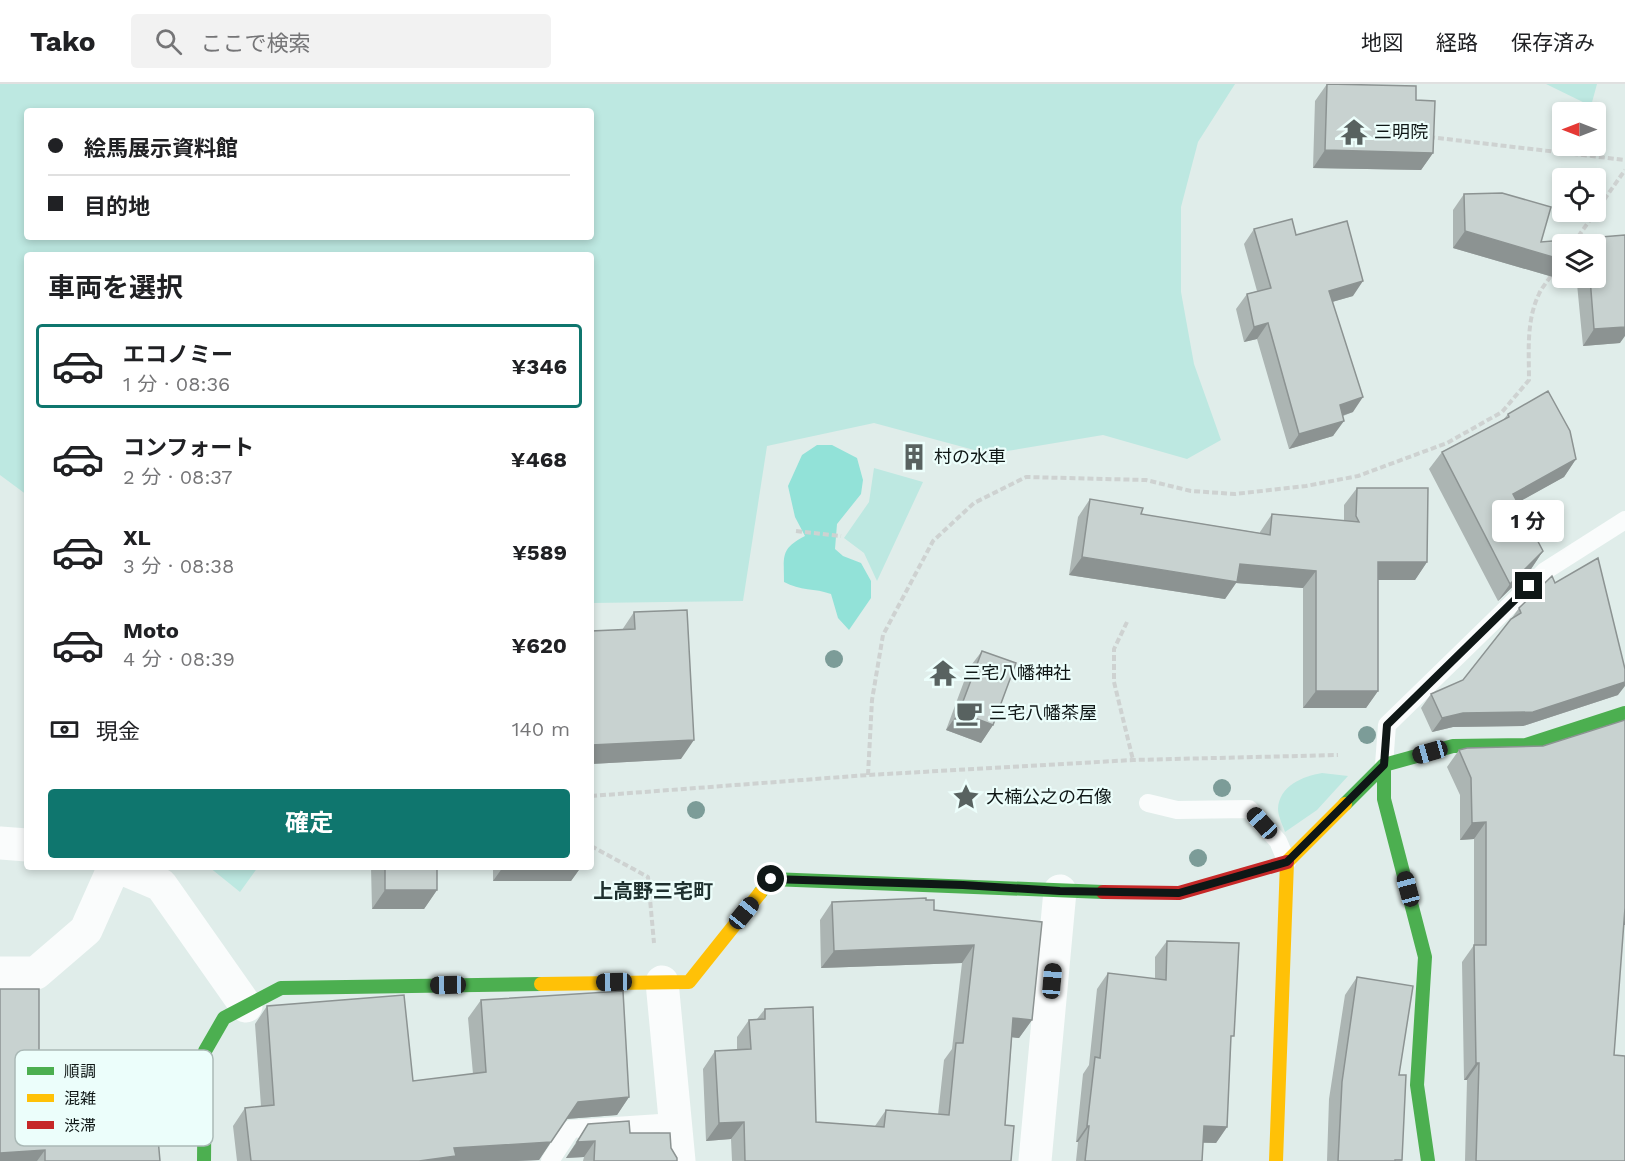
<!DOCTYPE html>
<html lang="ja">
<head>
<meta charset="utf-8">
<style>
	:root { --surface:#fff; --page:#f2f2f2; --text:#202124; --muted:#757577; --line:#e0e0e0; --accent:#0f766e }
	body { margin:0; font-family:"Work Sans","Noto Sans JP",sans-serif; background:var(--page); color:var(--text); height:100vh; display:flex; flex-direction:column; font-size:22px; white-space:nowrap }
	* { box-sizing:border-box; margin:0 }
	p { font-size:20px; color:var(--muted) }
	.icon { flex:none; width:33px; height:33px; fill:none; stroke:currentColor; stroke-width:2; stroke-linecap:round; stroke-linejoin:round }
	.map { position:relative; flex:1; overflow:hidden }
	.panel { position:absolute; left:24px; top:168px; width:570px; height:618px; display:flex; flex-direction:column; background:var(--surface); border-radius:6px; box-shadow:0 3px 9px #0003 }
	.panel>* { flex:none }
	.banner { position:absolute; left:24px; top:24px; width:570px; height:132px; border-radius:6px; box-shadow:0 3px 9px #0003; display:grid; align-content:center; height:132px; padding:0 24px; background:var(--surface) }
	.needle { width:39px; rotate:270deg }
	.fabs { position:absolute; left:1552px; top:18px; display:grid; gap:12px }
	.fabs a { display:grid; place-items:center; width:54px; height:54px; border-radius:6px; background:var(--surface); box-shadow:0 3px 9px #0003; font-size:30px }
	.end { position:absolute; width:27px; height:27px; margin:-14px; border:8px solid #0f1716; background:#fff; box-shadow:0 0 0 3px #fff }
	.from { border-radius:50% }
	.bubble { position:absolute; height:42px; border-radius:6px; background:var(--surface); box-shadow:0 3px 9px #0003; font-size:20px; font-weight:700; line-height:42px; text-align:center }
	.car { position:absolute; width:18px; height:36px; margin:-18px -9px; border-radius:8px; box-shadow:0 0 4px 2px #0007; background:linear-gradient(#222 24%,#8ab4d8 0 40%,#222 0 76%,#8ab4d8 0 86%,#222 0) }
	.banner b { display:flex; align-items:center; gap:21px; height:57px; font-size:22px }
	.banner b+b { border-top:2px solid var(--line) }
	.banner i { width:15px; height:15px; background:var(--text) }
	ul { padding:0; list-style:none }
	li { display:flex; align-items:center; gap:18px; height:84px; margin:0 12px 9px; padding:0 12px; border:3px solid transparent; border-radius:6px }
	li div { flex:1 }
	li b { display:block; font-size:22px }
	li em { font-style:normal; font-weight:700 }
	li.current { border-color:var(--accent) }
	li>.icon { width:54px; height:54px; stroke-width:1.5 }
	h2 { padding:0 24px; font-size:27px; line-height:72px }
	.pay { display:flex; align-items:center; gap:15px; height:66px; padding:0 24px; font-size:22px }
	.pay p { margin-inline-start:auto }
	.primary-button { display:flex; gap:12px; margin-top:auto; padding:12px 24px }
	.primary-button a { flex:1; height:69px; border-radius:6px; background:var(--accent); color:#fff; font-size:24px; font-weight:700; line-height:69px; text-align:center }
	header { display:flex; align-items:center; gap:36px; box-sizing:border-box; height:84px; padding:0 30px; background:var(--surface); border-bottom:2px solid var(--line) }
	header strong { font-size:28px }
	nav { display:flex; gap:33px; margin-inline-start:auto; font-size:21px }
	.search { width:420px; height:54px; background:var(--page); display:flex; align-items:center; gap:15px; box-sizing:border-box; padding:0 21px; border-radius:6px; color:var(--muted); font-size:22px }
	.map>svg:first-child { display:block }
</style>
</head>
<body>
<header>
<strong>Tako</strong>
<div class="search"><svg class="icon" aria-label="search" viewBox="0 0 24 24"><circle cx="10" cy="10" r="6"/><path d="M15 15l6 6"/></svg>ここで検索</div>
<nav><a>地図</a><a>経路</a><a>保存済み</a></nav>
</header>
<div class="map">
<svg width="1625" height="1077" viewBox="0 0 1625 1077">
	<rect width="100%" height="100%" fill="#e0edea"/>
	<!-- green -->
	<path fill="#bde8e1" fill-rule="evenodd" d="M0,0H1235L1198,58L1181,123V208L1194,280L1221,356L1187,375L1103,351L989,370L874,339L767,362L743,517L591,519V171H27V411L0,391ZM27,27H591V153H27Z
		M1546,0H1597L1591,22Z
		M874,384L923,398L877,497L864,469L844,454L869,418Z
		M1322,689L1348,692L1317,726L1285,748C1283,742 1278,732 1278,725C1279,702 1303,692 1322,689Z
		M209,783H258L240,808Z"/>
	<!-- water -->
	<path fill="#92e2d8" d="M817,361H832L857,374L863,396L861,410L837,440L835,465L843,472L861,479L871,497V514L849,546L838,534L831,510C815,504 800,507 784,498C784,472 780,465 805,452L795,433L788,402L802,371Z"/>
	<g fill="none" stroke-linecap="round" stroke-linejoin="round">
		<!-- path -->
		<path stroke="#ced2d1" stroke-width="4" stroke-dasharray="6 3" stroke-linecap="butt" d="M1429,53L1625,76
			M1573,160L1625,86
			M796,447L841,452
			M1127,538L1114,565V598L1133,676
			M868,691L872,616L883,551L933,457L974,419L1026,393L1146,396L1191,407L1235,410L1306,402L1358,392L1447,359L1502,328L1529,296C1529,267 1526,237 1539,210C1542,203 1548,197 1552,190
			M591,712L868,691L1133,676L1338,671
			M591,762L648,793L654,859"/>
		<!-- lane -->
		<path stroke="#fafcfc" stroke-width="18" d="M1384,681L1387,641L1545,487L1625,436
			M1148,719L1177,726L1249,725L1278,757L1287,778
			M550,1077L571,1045L675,1038"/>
		<!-- street -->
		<path stroke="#fafcfc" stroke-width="33" d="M0,759L27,761
			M119,783L161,801L246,922
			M0,889H36L86,846L114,783
			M662,898L679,1077
			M1035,1077L1060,807"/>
		<!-- fast -->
		<path stroke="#4caf50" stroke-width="14" d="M1384,681V715L1425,873L1417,1001L1428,1077
			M1345,720L1384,681L1453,662L1526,661L1625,629
			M760,809L771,795L1103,808
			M204,1077L205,967L224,934L281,904L541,900"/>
		<!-- slow -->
		<path stroke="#ffc107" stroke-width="14" d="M541,900L689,898L760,809
			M1276,1077L1287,778L1345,720"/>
		<!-- jam -->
		<path stroke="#c62828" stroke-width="14" d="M1103,808L1179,809L1287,778"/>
	</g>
	<!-- trees -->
	<g fill="#7c9c98">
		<circle cx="834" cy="575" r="9"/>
		<circle cx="1367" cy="651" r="9"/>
		<circle cx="1222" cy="704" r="9"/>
		<circle cx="696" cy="726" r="9"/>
		<circle cx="1198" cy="774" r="9"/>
	</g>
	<!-- wall -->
	<path fill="#acb5b3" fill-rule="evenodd" d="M1327,0L1416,16L1433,69L1421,86L1313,84L1315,17Z
		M1464,110L1541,158L1625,151L1620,259L1583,262L1577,200L1453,164V126ZM1596,160V194H1563Z
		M1254,145L1296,151L1353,212L1332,218L1353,328L1343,332L1333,352L1289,365L1257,255L1244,258L1236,225L1247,210L1257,207L1244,160Z
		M1508,330L1576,375L1564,393L1518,418L1543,467L1531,485L1498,517L1429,385L1442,368L1503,336Z
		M1357,404L1427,478L1415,496H1378V607L1366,624H1303V504L1236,499L1225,515L1069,491L1078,433L1090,415L1141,430L1260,449V448L1272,430L1344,437V421Z
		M1519,524L1618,611L1523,642L1453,643L1432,648L1421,624L1431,610L1463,596L1509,538Z
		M634,528L681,675L591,680V547L622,546Z
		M982,567L993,641L981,659L946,646L969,584Z
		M1625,636V841H1623L1614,971L1625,1077H1465L1467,996H1464L1462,878L1474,861V755L1460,756V711L1447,683L1459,666L1543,662Z
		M371,783H437V806L424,825H372Z
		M493,783H581L571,797H493Z
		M926,816L934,826L1042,838L1032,936L1019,954L1012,953L1005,1041L1011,1077H732L731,1055L706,1057L703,985L715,967L737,966V953L749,936L757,935L765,925L816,1038L875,1042L886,1026L938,1031L944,976L952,965L962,879L821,884L820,836L832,818Z
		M1167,857L1231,957L1227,1043L1216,1059H1203L1202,1077H1076L1078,1058H1076L1083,990L1089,981L1097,905L1108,889L1155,895V873Z
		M1357,893L1399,991L1402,1077H1327L1329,1015L1345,911Z
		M481,916L629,1013L617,1031L566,1035L539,1076L517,1077H237L233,1042L245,1024L261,1022L255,940L267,922L413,997L473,990L468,934Z
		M126,971L175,1041L164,1057L158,1058L160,1077H0L39,1006L116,1000L115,987Z
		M588,1040L630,1049L671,1064L677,1077H583L584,1073L566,1074Z"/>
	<!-- shaded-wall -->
	<path fill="#8c9392" d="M1325,66L1433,69L1421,86L1313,84Z
		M1465,147L1563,176V194H1582L1577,200L1453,164Z
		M1363,197L1353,212L1318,222L1329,207Z
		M1268,239L1257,255L1244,258L1254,243Z
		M1625,243V252L1620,259L1583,262L1594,245Z
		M1363,313L1353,328L1329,336L1340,321Z
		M1344,337L1333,352L1289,365L1299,350Z
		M1576,375L1564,393L1501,428L1513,410Z
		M1543,467L1531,485L1498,517L1510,500Z
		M1082,473L1240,480L1316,487L1303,504L1236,499L1225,515L1069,491Z
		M1378,478H1427L1415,496H1366Z
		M1625,598V602L1618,611L1523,642L1453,643L1432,648L1442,634L1463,629Z
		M1316,607H1378L1366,624H1303Z
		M959,628L993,641L981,659L946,646Z
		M694,656L681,675L591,680V661Z
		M1486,738L1474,755L1460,756L1472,739Z
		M503,783H581L571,797H493Z
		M385,806H437L424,825H372Z
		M1625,824V841H1613Z
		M974,861L962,879L821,884L834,867Z
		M1013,934L1032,936L1019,954L1001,952Z
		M1476,979H1479L1467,996H1464Z
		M629,1013L617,1031L566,1035L578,1018Z
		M744,1038L731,1055L706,1057L719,1039Z
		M175,1041L164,1057L146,1059L157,1043Z
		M1087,1042H1089L1078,1058H1076Z
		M1204,1042L1227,1043L1216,1059L1192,1058Z
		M595,1057L584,1073L566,1074L577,1058Z
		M551,1058L539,1076L517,1077H419L454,1064Z
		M45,1066L37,1077H0V1069Z"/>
	<!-- building -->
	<path fill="#c8d2d0" stroke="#8c9392" stroke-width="1.5" d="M1327,0L1416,2V16L1435,17L1433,69L1325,66Z
		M1502,109L1551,123L1541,158L1625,151V243L1594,245L1590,194H1596V160H1563V176L1465,147L1464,110Z
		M1292,135L1296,151L1347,137L1363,197L1329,207L1363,313L1340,321L1344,337L1299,350L1268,239L1254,243L1247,210L1271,204L1254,145Z
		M1548,307L1570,347L1576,375L1513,410L1543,467L1510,500L1442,368L1509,333L1508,330Z
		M1357,404H1428L1427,478H1378V607H1316V487L1240,480L1237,498L1082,473L1090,415L1143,424L1141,430L1270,451L1272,430L1359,438L1356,432Z
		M1598,474L1625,585V598L1533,628L1463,629L1442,634L1431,610L1463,596L1511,535L1521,529L1519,524L1552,492L1555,499Z
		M687,526L694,656L591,661V547L635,545L634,528Z
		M982,567L1016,579L993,641L959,628Z
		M1625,636V824L1614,971L1625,972V1077H1476L1479,979H1476L1474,861H1486V738L1472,739L1471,694L1459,666L1467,664L1543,662Z
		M385,783H437V806H385Z
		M926,814V816H934V826L1042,838L1032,936L1013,934L1005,1041L1014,1042L1011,1077H745L744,1038L719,1039L715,967L751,965L749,936L765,935V925L813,923L816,1038L884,1043L886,1026L949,1031L956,959H963L974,861L834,867L832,818Z
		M1167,857L1239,859L1234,952H1231L1227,1043L1204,1042L1202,1077H1085L1089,1042H1087L1095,973L1100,974L1108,889L1166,896Z
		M1357,893L1413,902L1399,991H1406L1402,1076H1395V1077H1338L1342,998Z
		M0,905H39V1006L128,999L126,971L170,968L175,1041L157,1043L160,1077H45V1066L0,1069Z
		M623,907L629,1013L578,1018L551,1058L454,1064L456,1072L419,1077H251L245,1024L274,1021L267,922L404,911L413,997L486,988L481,916Z
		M629,1037L630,1049H670L671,1064L677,1074V1077H594L595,1057L577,1058L588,1040Z"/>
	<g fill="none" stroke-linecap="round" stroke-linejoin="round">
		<!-- route -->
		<path stroke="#0f1716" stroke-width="8" d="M771,795L963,801L1060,807L1179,809L1287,778L1384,681L1387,641L1529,502"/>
	</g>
	<!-- icons -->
	<defs>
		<symbol id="temple-bare" viewBox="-9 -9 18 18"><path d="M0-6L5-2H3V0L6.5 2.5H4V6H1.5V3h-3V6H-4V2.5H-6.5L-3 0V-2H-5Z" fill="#586260" stroke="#ecfefb" stroke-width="2.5" paint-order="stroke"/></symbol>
		<symbol id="building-bare" viewBox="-9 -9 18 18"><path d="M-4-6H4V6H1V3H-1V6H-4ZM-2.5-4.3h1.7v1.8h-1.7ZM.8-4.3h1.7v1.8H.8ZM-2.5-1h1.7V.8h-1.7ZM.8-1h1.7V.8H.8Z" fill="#586260" stroke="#ecfefb" stroke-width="2.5" paint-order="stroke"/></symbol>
		<symbol id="cafe-bare" viewBox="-9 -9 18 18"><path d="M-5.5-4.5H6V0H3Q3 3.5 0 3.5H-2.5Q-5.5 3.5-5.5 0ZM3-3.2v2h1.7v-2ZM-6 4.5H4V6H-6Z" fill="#586260" stroke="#ecfefb" stroke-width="2.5" paint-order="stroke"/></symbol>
		<symbol id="sight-bare" viewBox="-9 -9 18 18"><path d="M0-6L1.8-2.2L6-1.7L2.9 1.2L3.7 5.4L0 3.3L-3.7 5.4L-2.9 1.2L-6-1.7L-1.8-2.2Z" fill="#586260" stroke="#ecfefb" stroke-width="2.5" paint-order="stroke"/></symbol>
	</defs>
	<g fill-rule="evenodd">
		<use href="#temple-bare" x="1335" y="29" width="38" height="38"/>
		<use href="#building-bare" x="895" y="354" width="38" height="38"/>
		<use href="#temple-bare" x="924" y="570" width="38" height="38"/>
		<use href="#cafe-bare" x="950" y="610" width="38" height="38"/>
		<use href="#sight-bare" x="947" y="694" width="38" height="38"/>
	</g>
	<g text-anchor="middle" stroke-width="4.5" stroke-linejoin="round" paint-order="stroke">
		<!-- poi labels -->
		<g font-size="18" fill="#0f1716" stroke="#ecfefb" text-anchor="start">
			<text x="1374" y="54">三明院</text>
			<text x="934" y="379">村の水車</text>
			<text x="963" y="595">三宅八幡神社</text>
			<text x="989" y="635">三宅八幡茶屋</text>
			<text x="986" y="719">大楠公之の石像</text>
		</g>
		<!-- neighbourhood labels -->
		<g font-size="20" font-weight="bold" fill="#1f312f" stroke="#ecfefb">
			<text x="653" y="814">上高野三宅町</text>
		</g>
	</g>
	<!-- legend -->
	<rect x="15" y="966" width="198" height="96" rx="9" fill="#ecfefb" stroke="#aab9b6" stroke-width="1.5"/>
	<rect x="27" y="983" width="27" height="8" fill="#4caf50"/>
	<rect x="27" y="1010" width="27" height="8" fill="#ffc107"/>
	<rect x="27" y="1037" width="27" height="8" fill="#c62828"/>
	<g font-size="16" fill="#0f1716">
		<text x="64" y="993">順調</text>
		<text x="64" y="1020">混雑</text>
		<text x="64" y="1047">渋滞</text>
	</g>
</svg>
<div class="fabs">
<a><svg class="needle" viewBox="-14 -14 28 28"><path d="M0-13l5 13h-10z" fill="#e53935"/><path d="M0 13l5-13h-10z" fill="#757577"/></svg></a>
<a><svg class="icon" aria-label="locate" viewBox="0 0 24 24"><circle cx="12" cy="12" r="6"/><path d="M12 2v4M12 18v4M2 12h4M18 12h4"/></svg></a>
<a><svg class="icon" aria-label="layers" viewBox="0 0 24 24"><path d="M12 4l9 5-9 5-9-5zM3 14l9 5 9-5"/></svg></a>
</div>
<i class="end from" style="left:771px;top:795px"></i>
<i class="end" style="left:1529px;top:502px"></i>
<div class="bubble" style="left:1492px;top:416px;width:72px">1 分</div>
<i class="car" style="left:1430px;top:668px;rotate:254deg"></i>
<i class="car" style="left:1262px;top:739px;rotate:318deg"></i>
<i class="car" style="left:1408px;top:805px;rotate:345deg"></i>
<i class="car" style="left:744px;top:829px;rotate:39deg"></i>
<i class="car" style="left:1052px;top:897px;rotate:5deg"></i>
<i class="car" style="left:614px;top:898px;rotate:269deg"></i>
<i class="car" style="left:448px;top:901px;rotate:269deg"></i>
<div class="banner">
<b><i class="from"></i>絵馬展示資料館</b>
<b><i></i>目的地</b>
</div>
<section class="panel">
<h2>車両を選択</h2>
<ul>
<li class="current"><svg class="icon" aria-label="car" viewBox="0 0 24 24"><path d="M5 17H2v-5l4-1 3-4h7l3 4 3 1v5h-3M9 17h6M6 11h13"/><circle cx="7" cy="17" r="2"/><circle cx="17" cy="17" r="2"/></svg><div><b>エコノミー</b><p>1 分 · 08:36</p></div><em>¥346</em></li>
<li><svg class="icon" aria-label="car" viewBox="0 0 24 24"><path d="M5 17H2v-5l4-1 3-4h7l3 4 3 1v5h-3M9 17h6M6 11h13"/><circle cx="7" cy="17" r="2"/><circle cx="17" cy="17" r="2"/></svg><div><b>コンフォート</b><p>2 分 · 08:37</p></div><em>¥468</em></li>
<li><svg class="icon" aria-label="car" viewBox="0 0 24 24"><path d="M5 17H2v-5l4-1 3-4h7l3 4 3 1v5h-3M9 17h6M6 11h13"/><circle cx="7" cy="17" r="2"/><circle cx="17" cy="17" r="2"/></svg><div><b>XL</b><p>3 分 · 08:38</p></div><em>¥589</em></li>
<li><svg class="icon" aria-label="car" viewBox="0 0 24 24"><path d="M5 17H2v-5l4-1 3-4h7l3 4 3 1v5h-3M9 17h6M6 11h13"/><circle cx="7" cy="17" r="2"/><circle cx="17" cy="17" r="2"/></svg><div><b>Moto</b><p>4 分 · 08:39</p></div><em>¥620</em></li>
</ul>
<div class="pay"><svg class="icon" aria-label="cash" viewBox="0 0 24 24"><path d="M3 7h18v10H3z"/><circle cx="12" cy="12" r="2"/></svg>現金<p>140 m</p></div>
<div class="primary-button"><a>確定</a></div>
</section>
</div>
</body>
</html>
